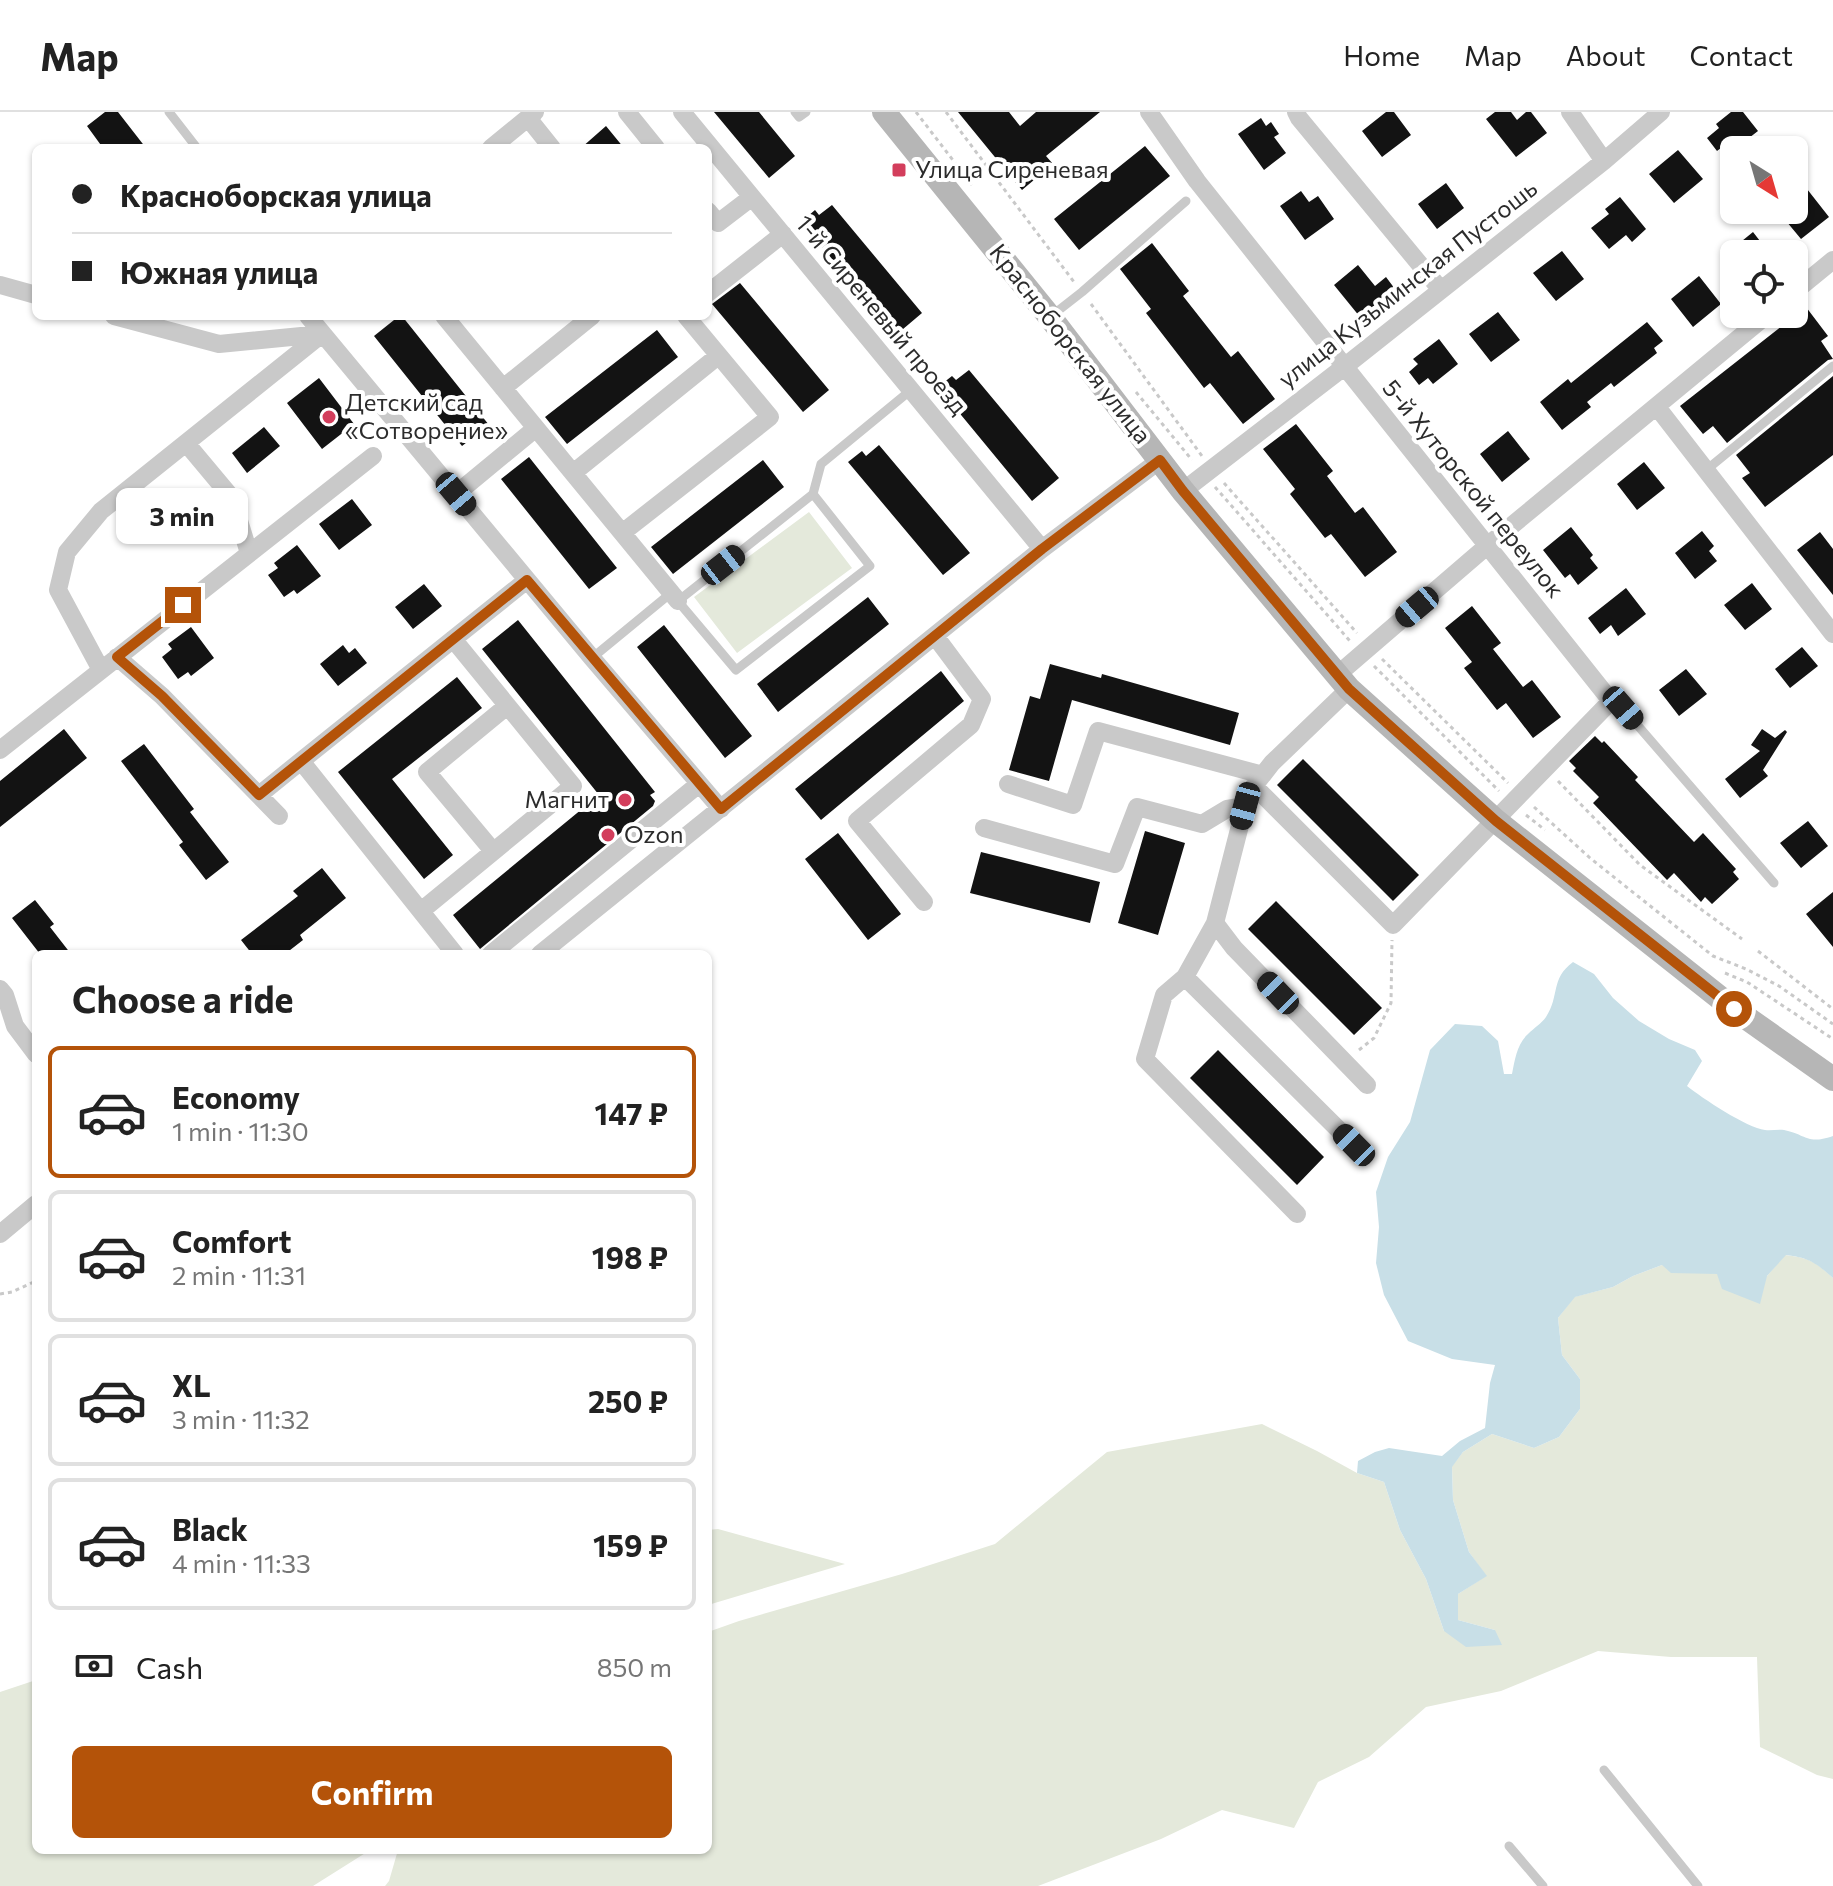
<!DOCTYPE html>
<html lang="en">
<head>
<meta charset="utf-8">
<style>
	:root { --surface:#fff; --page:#f6f6f6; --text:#222; --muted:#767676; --line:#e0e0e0; --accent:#b45309 }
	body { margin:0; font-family:Commissioner,sans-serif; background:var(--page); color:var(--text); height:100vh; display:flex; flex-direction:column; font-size:30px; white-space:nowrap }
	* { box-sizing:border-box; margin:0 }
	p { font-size:26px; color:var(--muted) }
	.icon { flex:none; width:44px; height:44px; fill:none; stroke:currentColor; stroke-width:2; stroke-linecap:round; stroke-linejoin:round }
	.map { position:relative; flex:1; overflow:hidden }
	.panel { position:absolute; left:32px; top:838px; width:680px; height:904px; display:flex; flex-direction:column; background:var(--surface); border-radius:12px; box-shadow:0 2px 6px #0004 }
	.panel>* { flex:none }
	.guide { position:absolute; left:32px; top:32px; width:680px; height:176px; border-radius:12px; box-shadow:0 2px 6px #0004; display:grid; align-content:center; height:176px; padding:0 40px; background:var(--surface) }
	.needle { width:52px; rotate:143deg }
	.fabs { position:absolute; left:1720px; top:24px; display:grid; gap:16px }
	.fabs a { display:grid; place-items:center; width:88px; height:88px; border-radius:12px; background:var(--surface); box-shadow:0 2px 6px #0004; font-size:40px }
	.end { position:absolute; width:36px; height:36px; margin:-18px; border:10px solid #b45309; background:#fff; box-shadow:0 0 0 4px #fff }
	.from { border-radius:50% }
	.bubble { position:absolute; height:56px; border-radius:12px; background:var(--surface); box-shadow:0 2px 6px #0004; font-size:26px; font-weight:700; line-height:56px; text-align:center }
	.car { position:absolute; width:24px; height:48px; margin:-24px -12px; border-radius:10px; box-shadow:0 0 6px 2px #0007; background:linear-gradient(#222 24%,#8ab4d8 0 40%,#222 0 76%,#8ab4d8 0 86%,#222 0) }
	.guide b { display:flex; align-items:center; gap:28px; height:76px; font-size:30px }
	.guide b+b { border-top:2px solid var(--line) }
	.guide i { width:20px; height:20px; background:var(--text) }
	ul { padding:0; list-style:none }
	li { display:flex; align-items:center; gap:24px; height:132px; margin:0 16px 12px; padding:0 24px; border:4px solid var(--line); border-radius:12px }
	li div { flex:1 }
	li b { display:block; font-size:30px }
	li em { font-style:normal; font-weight:700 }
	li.on { border-color:var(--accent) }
	li>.icon { width:72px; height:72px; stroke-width:1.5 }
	h2 { padding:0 40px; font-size:36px; line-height:96px }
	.pay { display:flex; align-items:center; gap:20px; height:88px; padding:0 40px; font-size:30px }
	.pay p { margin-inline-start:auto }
	.cta { display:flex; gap:16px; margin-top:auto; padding:16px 40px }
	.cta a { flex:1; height:92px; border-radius:12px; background:var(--accent); color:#fff; font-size:32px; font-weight:700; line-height:92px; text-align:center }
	header { display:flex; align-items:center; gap:48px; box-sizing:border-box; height:112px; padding:0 40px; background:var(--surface); border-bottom:2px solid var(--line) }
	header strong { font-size:38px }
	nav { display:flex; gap:44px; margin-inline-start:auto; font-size:28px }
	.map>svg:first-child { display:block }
</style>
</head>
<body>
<header>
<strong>Map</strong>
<nav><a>Home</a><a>Map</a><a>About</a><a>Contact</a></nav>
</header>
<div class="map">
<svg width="1833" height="1774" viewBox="0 0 1833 1774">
	<rect width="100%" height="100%" fill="#fff"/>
	<!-- green -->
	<path fill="#e4e9db" d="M809,400L852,456L737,541L694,485Z
		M1785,1143C1809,1146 1815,1149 1833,1166V1667L1817,1663L1760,1635L1757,1545H1671L1598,1539L1501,1579L1426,1595L1369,1645L1318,1670L1294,1716L1222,1698L1161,1727L1038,1774H385L389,1769L398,1738H708V1520L739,1509L902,1462L995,1432L1107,1340L1262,1312L1317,1339L1357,1361L1384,1370L1400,1418L1426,1467L1444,1519L1495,1518L1458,1508V1482L1486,1464L1469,1440L1453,1388L1452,1354L1463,1340L1492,1322L1534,1336L1559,1325L1580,1297V1267L1562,1243L1558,1206L1574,1185L1613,1175L1633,1164L1662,1153L1717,1162L1767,1164Z
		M718,1417L845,1452L708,1493V1418Z
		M36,1568V1738H368L367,1740L313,1774H0V1580Z"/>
	<!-- water -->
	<path fill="#c8dfe7" d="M1573,850L1594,862L1613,886L1639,909L1669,927L1695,938L1702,949L1687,974C1702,986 1747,1016 1765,1018C1771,1019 1778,1017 1784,1018C1808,1023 1806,1033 1833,1024V1166C1815,1150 1809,1146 1786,1143L1767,1164L1760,1192L1722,1177L1717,1162L1671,1161L1662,1153L1633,1164L1613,1175L1575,1185L1558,1206L1562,1243L1580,1267V1297L1559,1325L1534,1336L1492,1322L1463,1340L1452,1355L1453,1388L1469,1440L1487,1464L1458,1482V1508L1495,1518L1502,1533L1466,1535L1444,1519L1426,1467L1400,1418L1384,1370L1357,1361L1358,1349L1375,1340L1389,1336L1442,1344L1460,1329L1485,1316L1490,1271L1495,1253L1452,1247L1408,1229L1384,1183L1376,1151L1379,1115L1376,1080L1388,1045L1410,1010L1430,938L1455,912L1482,914L1498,929L1504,962H1512C1515,947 1517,932 1528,922C1534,916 1542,911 1546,905C1560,884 1550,867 1573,850Z"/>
	<!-- building -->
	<path fill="#131313" d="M105,0H118L146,36H103L87,14Z
		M714,0H759L795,44L769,66Z
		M958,0H1009L1020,14L1036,0H1100L1046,44L1053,52L1022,78Z
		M1386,0H1394L1411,23L1382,45L1362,19Z
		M1495,0H1511L1517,8L1526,0H1531L1547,21L1516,45L1486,7Z
		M1731,0H1743L1758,19L1736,36L1730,29L1717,39L1707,26L1719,16L1716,12Z
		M1261,6L1266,14L1271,10L1279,22L1274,25L1286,41L1264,58L1238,22Z
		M606,14L624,36H581Z
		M1145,34L1170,64L1079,138L1054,107Z
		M1678,38L1703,67L1674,91L1649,62Z
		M1446,71L1464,96L1437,117L1418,92Z
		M1807,77L1829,105L1801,127L1777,98H1794V87Z
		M1301,79L1309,90L1318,84L1334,107L1305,128L1280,94Z
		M1620,85L1646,117L1632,130L1626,123L1609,137L1591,116L1609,102L1605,97Z
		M832,93L922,201L896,223L801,110L815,98L819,103Z
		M1753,120L1770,142H1726Z
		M1152,131L1189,179L1183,184L1231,245L1238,239L1275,287L1243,312L1210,271L1204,276L1146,201L1151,197L1120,157Z
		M1562,139L1584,167L1556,189L1533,161Z
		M1358,153L1375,174L1386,165L1395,177L1360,205L1334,173Z
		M1699,164L1721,192L1693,215L1671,187Z
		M740,171L829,278L803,300L712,192Z
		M1806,195L1828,224L1821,229L1833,247L1828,248L1727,331L1713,314L1703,322L1680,294Z
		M1498,200L1520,228L1491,250L1469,222Z
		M399,204H402L489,313L462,334L374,224Z
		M1647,210L1663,229L1654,236L1657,241L1614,275L1611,271L1587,290L1591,295L1562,318L1540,290L1568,267L1571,271Z
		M657,218L678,245L567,332L545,305Z
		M1439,227L1458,252L1433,272L1428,266L1419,273L1409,260L1418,252L1413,247Z
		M969,258L1059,366L1032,389L938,275L952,264L956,268Z
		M1833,264V343L1765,395L1742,366L1750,361L1736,343Z
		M319,266L354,312L322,337L287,291Z
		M1296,312L1333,359L1327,364L1355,401L1363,395L1397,440L1365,465L1331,422L1325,426L1290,382L1295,377L1263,337Z
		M264,315L280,334L247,361L232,341Z
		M1508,319L1530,347L1502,370L1480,342Z
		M879,333L970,441L943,463L848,350L862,339L866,344Z
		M529,345L617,456L589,477L501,367Z
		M763,348L784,375L673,462L651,435Z
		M1644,350L1665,376L1637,398L1617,372Z
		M352,387L372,413L339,438L319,412Z
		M1571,415L1593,443L1590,446L1598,456L1578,473L1570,462L1565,466L1543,438Z
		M1702,419L1714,434L1709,439L1717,449L1695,467L1675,441Z
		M1820,420L1833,437V483L1797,438Z
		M297,433L321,464L297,482L294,478L284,485L268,463L278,456L274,451Z
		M1752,471L1772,497L1745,518L1724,493Z
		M424,472L442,494L413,517L395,495Z
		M1626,476L1646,502L1618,524L1611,513L1600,522L1588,506Z
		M868,485L889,512L778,600L757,572Z
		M1472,494L1501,531L1493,537L1523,575L1532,568L1561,605L1533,626L1506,591L1497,598L1464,556L1472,550L1445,516Z
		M518,508L655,680L650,683L655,689L653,694L480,837L453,803L599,683L482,537Z
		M664,513L752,624L725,646L637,535Z
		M191,515L214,546L191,564L188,560L178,567L162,545L172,537L168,532Z
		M343,533L349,541L355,536L367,551L338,574L320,552Z
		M1802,535L1818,554L1790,576L1775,557Z
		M1050,552L1101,566L1102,562L1239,601L1230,633L1072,588L1049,669L1009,658L1030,584L1040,587Z
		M1686,557L1707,582L1679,604L1659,578Z
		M941,559L964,589L821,708L795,677Z
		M457,565L482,596L392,667L453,743L424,767L338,660Z
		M64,617L87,646L0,715V669Z
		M1762,617L1775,626L1785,618L1787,620L1763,658L1768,664L1740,686L1725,667L1760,639L1751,633Z
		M1595,624L1602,631L1604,629L1638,665L1635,668L1694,730L1703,721L1736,757L1733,760L1739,767L1712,792L1705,785L1701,790L1674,761L1667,768L1593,691L1599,685L1573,659L1576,656L1569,649Z
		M144,632L194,697L190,700L229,750L206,768L179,733L183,730L121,649Z
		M1303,647L1419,763L1393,789L1277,673Z
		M1808,709L1828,734L1801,756L1780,731Z
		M1145,719L1185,731L1158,823L1118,811Z
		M838,721L901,802L868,828L805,747Z
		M981,740L1100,770L1090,811L970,781Z
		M322,756L346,786L300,823L303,828L285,842H252L241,828L298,784L293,779Z
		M1833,780V835L1806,802Z
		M35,788L54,812L50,815L71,842H40L12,806Z
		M1276,789L1382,896L1354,923L1248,817Z
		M1218,938L1324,1045L1297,1073L1190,966Z"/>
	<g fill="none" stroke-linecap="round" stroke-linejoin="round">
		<!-- path -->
		<path stroke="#c9c9c9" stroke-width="3" stroke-dasharray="4 4" stroke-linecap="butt" d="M916,0L972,73
			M946,0L1074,170
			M1091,192L1202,344
			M1136,280L1192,348
			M1224,371L1357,521
			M1215,375L1350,529
			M1382,547L1508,671
			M1374,554L1499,679
			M1558,669L1640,753L1742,827
			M1534,695L1590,746L1713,844L1746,857L1779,874L1833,912
			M1526,703L1545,718
			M1758,839L1833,897
			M1725,861L1747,870L1833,927
			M1359,938L1374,926L1391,891L1392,828
			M0,1182L12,1180L36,1169"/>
		<!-- lane -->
		<path stroke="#c9c9c9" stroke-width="9" d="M169,0L197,36
			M795,0L799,5L806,0
			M1050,205L1082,180L1186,89
			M1705,359L1833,254
			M813,382L821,352L911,278
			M592,546L671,481L736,558L870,454L813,382L678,489
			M1620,593L1774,771
			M1604,1658L1698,1774
			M1509,1734L1543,1774"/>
		<!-- street -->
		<path stroke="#c9c9c9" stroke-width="18" d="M627,0L656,36
			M682,0L1042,437
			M1149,0L1197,69L1611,589L1620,593
			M1296,0L1299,6L1441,178
			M1570,0L1604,49
			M528,6L552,36
			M491,36L535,0
			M708,99L718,111L752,85
			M0,173L36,183
			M1794,180L1833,148
			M708,181L783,122
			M114,204L219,232L322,222
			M308,204L592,546L721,697
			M444,204L678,489
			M503,276L592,204
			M1657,295L1833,522
			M186,331L232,386L249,441
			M573,361L718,244
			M1183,379L1344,255L1604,49L1661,0
			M456,382L536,316
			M622,421L770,305L686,204
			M117,545L162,584L279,704
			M101,558L58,478L67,440L101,399L322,222
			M1336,564L1487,434L1768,202
			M1349,577L1272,651L1254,674L1245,694L1215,811L1234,836L1367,973
			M0,638L373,344
			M1008,672L1073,693L1098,619L1263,663
			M259,683L301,649
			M984,716L1115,752L1137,695L1202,712L1227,697L1245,694L1254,674L1393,813L1611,589
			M493,739L427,660L507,594
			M924,790L857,709L971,613L982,587L935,524
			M421,799L573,674L453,527
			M1215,811L1185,865L1354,1033
			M455,842L301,649L527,468
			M491,842L699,672
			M540,842L1042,437L1160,348
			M1185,865L1164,883L1145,947L1297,1102
			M0,877L5,883L15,914L36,942
			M0,1122L36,1092"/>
		<!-- secondary -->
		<path stroke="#b6b6b6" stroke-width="24" d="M884,0L1050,205L1183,379L1349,577L1496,709L1734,897L1833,967"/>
	</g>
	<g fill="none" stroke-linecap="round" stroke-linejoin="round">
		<!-- route -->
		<path stroke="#b45309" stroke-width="10" d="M183,493L117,545L162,584L259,683L527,468L721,697L1042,437L1160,348L1183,379L1349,577L1496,709L1734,897"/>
	</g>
	<!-- markers -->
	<g fill="#d33e5c" stroke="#fff" stroke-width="3">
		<rect x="891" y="50" width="16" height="16" rx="4"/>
		<circle cx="329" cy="305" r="8"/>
		<circle cx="625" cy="688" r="8"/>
		<circle cx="608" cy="723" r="8"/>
	</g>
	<g text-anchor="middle" stroke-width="8" stroke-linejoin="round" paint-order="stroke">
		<!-- poi labels -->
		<g font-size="24" fill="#2c2c2c" stroke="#fff" text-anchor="start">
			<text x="915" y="66">Улица Сиреневая</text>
			<text x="345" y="299">Детский сад<tspan x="345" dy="28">«Сотворение»</tspan></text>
			<text x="609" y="696" text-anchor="end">Магнит</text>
			<text x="624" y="731">Ozon</text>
		</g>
		<!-- street labels -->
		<g font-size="24" fill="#2c2c2c" stroke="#fff">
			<text transform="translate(1408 172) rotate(-38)" y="8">улица Кузьминская Пустошь</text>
			<text transform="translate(881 203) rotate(50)" y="8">1-й Сиреневый проезд</text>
			<text transform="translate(1070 232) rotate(52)" y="8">Красноборская улица</text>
			<text transform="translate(1473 377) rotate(51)" y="8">5-й Хуторской переулок</text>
		</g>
	</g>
</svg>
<div class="fabs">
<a><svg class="needle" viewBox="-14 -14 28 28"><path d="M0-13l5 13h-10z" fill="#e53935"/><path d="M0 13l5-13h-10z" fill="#767676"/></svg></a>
<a><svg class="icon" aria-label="locate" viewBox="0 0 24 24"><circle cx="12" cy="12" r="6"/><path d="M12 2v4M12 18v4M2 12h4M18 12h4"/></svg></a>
</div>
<i class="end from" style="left:1734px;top:897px"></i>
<i class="end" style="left:183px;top:493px"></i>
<div class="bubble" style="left:116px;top:376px;width:132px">3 min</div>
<i class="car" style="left:456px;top:382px;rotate:140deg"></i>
<i class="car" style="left:723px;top:453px;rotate:52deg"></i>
<i class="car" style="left:1417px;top:495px;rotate:230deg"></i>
<i class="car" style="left:1623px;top:596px;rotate:139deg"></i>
<i class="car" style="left:1245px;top:694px;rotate:195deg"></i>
<i class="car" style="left:1278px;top:881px;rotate:316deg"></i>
<i class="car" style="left:1354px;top:1033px;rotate:315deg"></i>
<div class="guide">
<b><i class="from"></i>Красноборская улица</b>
<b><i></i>Южная улица</b>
</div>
<section class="panel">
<h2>Choose a ride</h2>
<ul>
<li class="on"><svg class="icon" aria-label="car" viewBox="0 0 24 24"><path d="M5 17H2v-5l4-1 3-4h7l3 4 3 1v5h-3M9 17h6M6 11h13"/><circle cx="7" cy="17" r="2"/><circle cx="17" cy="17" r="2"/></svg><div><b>Economy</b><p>1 min · 11:30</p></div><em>147 ₽</em></li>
<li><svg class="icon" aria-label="car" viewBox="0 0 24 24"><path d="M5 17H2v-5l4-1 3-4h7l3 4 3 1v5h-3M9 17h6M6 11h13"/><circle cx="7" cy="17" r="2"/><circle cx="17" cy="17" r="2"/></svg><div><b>Comfort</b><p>2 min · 11:31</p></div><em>198 ₽</em></li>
<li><svg class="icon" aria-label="car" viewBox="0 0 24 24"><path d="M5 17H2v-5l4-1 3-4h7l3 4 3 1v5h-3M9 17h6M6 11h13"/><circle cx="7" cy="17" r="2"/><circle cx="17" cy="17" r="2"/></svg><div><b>XL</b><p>3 min · 11:32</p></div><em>250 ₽</em></li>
<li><svg class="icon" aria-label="car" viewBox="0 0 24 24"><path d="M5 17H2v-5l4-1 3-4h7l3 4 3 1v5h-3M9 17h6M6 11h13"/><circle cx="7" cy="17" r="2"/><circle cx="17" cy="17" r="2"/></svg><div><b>Black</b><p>4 min · 11:33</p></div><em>159 ₽</em></li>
</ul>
<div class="pay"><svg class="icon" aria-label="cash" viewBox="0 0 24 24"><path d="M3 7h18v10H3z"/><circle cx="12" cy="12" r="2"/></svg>Cash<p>850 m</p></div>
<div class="cta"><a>Confirm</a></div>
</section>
</div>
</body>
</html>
